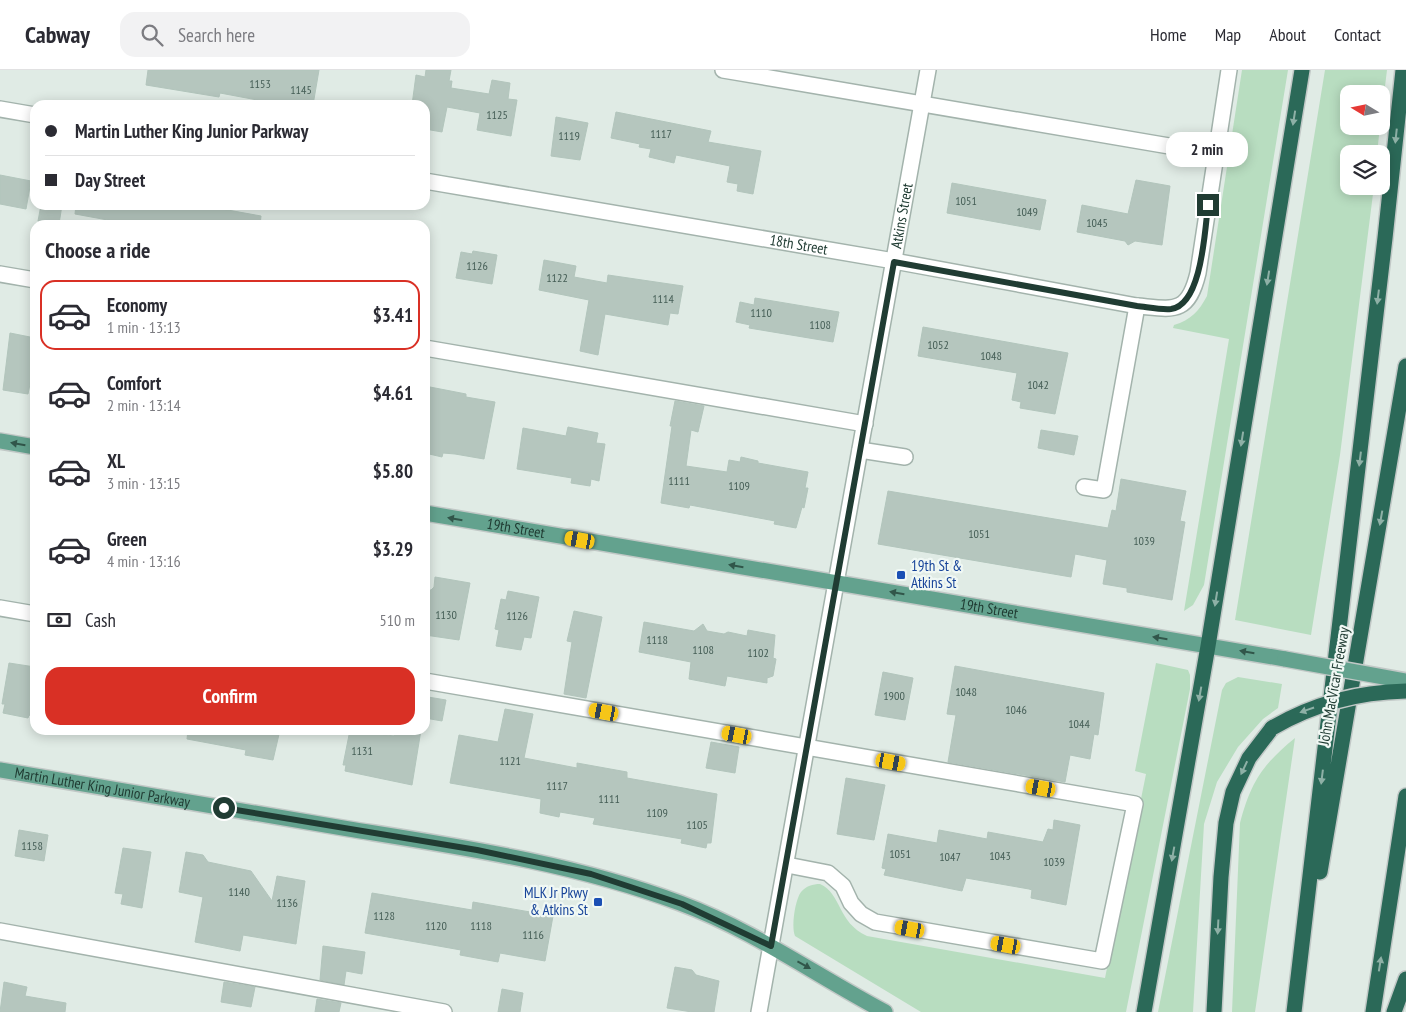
<!DOCTYPE html>
<html lang="en">
<head>
<meta charset="utf-8">
<style>
	:root { --surface:#fff; --page:#f2f2f3; --text:#2b2b33; --muted:#7c7c81; --line:#e1e1e2; --accent:#d93025 }
	body { margin:0; font-family:"PT Sans Narrow",sans-serif; background:var(--page); color:var(--text); height:100vh; display:flex; flex-direction:column; font-size:19px; white-space:nowrap }
	* { box-sizing:border-box; margin:0 }
	p { font-size:16px; color:var(--muted) }
	.icon { flex:none; width:28px; height:28px; fill:none; stroke:currentColor; stroke-width:2; stroke-linecap:round; stroke-linejoin:round }
	.map { position:relative; flex:1; overflow:hidden }
	.side { position:absolute; left:30px; top:150px; width:400px; height:515px; display:flex; flex-direction:column; background:var(--surface); border-radius:15px; box-shadow:0 2px 12px #0003 }
	.side>* { flex:none }
	.top-card { position:absolute; left:30px; top:30px; width:400px; height:110px; border-radius:15px; box-shadow:0 2px 12px #0003; display:grid; align-content:center; height:110px; padding:0 15px; background:var(--surface) }
	.needle { width:32px; rotate:280deg }
	.fabs { position:absolute; left:1340px; top:15px; display:grid; gap:10px }
	.fabs a { display:grid; place-items:center; width:50px; height:50px; border-radius:10px; background:var(--surface); box-shadow:0 2px 12px #0003; font-size:25px }
	.end { position:absolute; width:22px; height:22px; margin:-11px; border:6px solid #203c33; background:#fff; box-shadow:0 0 0 2px #fff }
	.from { border-radius:50% }
	.bubble { position:absolute; height:35px; border-radius:15px; background:var(--surface); box-shadow:0 2px 12px #0003; font-size:16px; font-weight:700; line-height:35px; text-align:center }
	.car { position:absolute; width:15px; height:30px; margin:-15px -8px; border-radius:6px; box-shadow:0 0 4px 1px #0007; background:linear-gradient(#f5c518 24%,#345 0 40%,#f5c518 0 76%,#345 0 86%,#f5c518 0) }
	.top-card b { display:flex; align-items:center; gap:18px; height:48px; font-size:19px }
	.top-card b+b { border-top:1px solid var(--line) }
	.top-card i { width:12px; height:12px; background:var(--text) }
	ul { padding:0; list-style:none }
	li { display:flex; align-items:center; gap:15px; height:70px; margin:0 10px 8px; padding:0 5px; border:2px solid transparent; border-radius:15px }
	li div { flex:1 }
	li b { display:block; font-size:19px }
	li em { font-style:normal; font-weight:700 }
	li.current { border-color:var(--accent) }
	li>.icon { width:45px; height:45px; stroke-width:1.5 }
	h2 { padding:0 15px; font-size:22px; line-height:60px }
	.pay { display:flex; align-items:center; gap:12px; height:55px; padding:0 15px; font-size:19px }
	.pay p { margin-inline-start:auto }
	.action { display:flex; gap:10px; margin-top:auto; padding:10px 15px }
	.action a { flex:1; height:58px; border-radius:15px; background:var(--accent); color:#fff; font-size:20px; font-weight:700; line-height:58px; text-align:center }
	header { display:flex; align-items:center; gap:30px; box-sizing:border-box; height:70px; padding:0 25px; background:var(--surface); border-bottom:1px solid var(--line) }
	header strong { font-size:24px }
	nav { display:flex; gap:28px; margin-inline-start:auto; font-size:18px }
	.search { width:350px; height:45px; background:var(--page); display:flex; align-items:center; gap:12px; box-sizing:border-box; padding:0 18px; border-radius:15px; color:var(--muted); font-size:19px }
	.map>svg:first-child { display:block }
</style>
</head>
<body>
<header>
<strong>Cabway</strong>
<div class="search"><svg class="icon" aria-label="search" viewBox="0 0 24 24"><circle cx="10" cy="10" r="6"/><path d="M15 15l6 6"/></svg>Search here</div>
<nav><a>Home</a><a>Map</a><a>About</a><a>Contact</a></nav>
</header>
<div class="map">
<svg width="1406" height="942" viewBox="0 0 1406 942">
	<rect width="100%" height="100%" fill="#e0ebe5"/>
	<!-- green -->
	<path fill="#b8ddc0" d="M1242,0H1288L1204,515L1193,535L1184,541L1229,269L1173,258L1174,255C1191,250 1199,241 1207,226Z
		M1325,0H1387L1381,49V24H1349V56H1380L1377,84H1349V116H1374L1340,385L1311,565L1235,550Z
		M1156,593L1188,600L1190,605V619L1126,942H921L795,866C791,857 795,830 801,822C806,816 813,814 820,814C842,824 837,852 867,866L1105,908L1146,704L1135,701Z
		M1238,607L1282,614L1278,638L1263,649L1238,677L1217,712L1204,754L1193,942H1158L1222,620L1226,613Z
		M1295,668L1255,942H1232L1240,753C1251,712 1262,695 1295,668Z"/>
	<!-- building -->
	<path fill="#b5c6be" stroke="#b2c5bc" d="M148,0H319L313,35H284L220,23L219,27L146,15Z
		M426,0H451L449,11H452L451,18L489,24L492,10L510,13L508,29L517,30L511,66L477,60L480,43L447,37L442,62L425,59V35H412L416,5L425,7Z
		M616,42L711,61L708,72L761,81L753,124L737,121L738,114L727,112L730,96L676,85L674,93L649,87L651,79L639,77L640,74L611,68Z
		M556,47L588,53L580,90L551,86Z
		M0,105L31,111L26,139L0,134Z
		M1136,110L1170,116L1162,175L1135,171L1128,175L1125,171L1077,162L1082,135L1128,144Z
		M952,113L1046,130L1040,160L947,143Z
		M41,135H62L59,154L38,151Z
		M76,135H200L261,146L260,155H135L75,144Z
		M473,181L497,185L492,214L456,208L461,182L472,184Z
		M544,190L576,196L574,207L607,213L608,205L683,216L678,244L670,243L668,255L605,244L598,285L580,281L589,230L539,220Z
		M755,228L839,242L833,272L749,258L750,255L736,252L740,232L754,235Z
		M923,257L1068,283L1055,344L1020,338L1021,332L1012,330L1017,303L918,286Z
		M10,263L35,268V299H33L28,324L3,320Z
		M430,317L466,324V327L495,332L484,389L455,384L443,383L442,387L425,383V344Z
		M675,331L704,336L698,362L691,360L686,396L727,402L729,390L740,392L741,387L758,391V393L808,402L805,418H808L804,438L802,437L796,458L774,454L775,451L690,435L689,438L661,433L672,356H670Z
		M568,357L598,363L596,373L605,374L599,411L591,409L590,416L571,413L572,408L517,399L523,358L566,366Z
		M1041,360L1078,366L1074,385L1038,378Z
		M1121,409L1186,421L1180,451L1185,452L1172,530L1127,522V518L1103,514L1107,490L1075,484L1071,507L878,474L888,421L1108,458L1112,440L1116,441Z
		M435,507L470,513L459,570L425,565L428,520H431L434,517Z
		M508,521L539,527L531,568L524,567L521,580L496,576L499,560L495,559L501,529L506,530Z
		M574,541L602,547L586,628L564,624L572,572L567,571Z
		M644,552L694,561L703,554L707,561L724,564L728,562L747,566L748,560L775,565L773,588L776,589L773,606L767,608V613L727,606L725,616L689,609L691,592L639,582Z
		M9,593L35,597V627L32,646L29,645L28,648L3,643L5,634H2Z
		M955,596L1104,623L1098,665L1094,664L1090,689L1070,685L1065,712L948,692L956,645L947,644Z
		M883,602L913,608L905,650L875,645Z
		M428,627L446,630L442,651L425,648Z
		M505,639L533,644L524,688L577,698V693L627,702V708L717,724L711,773H707L706,778L681,773L682,769L593,754L595,748L560,742L559,747L540,743L541,729L450,713L459,665L498,672Z
		M188,660H280L273,690L245,685L246,680L187,669Z
		M350,660L394,666L396,660H421L412,715L345,701L346,695H343Z
		M711,672L739,677L735,703L706,698Z
		M846,708L885,715L874,770L837,764Z
		M1054,750L1080,755L1066,835L1031,828L1032,820L1029,819L966,808L962,821L884,805L886,799L882,798L888,764L937,773L939,760L987,769L988,762L1043,772L1048,759L1053,760Z
		M19,760L48,765L44,791L15,786Z
		M123,778L151,782L142,838L121,834L123,824L115,823Z
		M186,782L203,785L208,792L251,801L272,831L277,806L305,811L296,874L243,865L240,881L195,872L203,827L179,822Z
		M372,823L472,840L473,832L553,846L545,891L500,883L498,892L460,885L461,880L365,863Z
		M323,876L365,882L362,904L346,901L344,915L320,910Z
		M675,897L692,900L696,905L719,911L714,942H692L667,938Z
		M4,912L27,917L25,926L66,933L65,942H0Z
		M224,912L255,917L251,937L221,932Z
		M502,919L523,923L520,942H498Z
		M317,929L341,933L339,942H315Z"/>
	<g fill="none" stroke-linecap="round" stroke-linejoin="round">
		<defs>
			<g id="minor">
				<path d="M723,0L1216,84"/>
				<path d="M0,39L35,45"/>
				<path id="s1" d="M425,111L894,191L1137,236C1173,239 1188,245 1198,203L1229,0"/>
				<path d="M0,204L35,210"/>
				<path d="M425,278L865,354"/>
				<path d="M860,380L905,387"/>
				<path d="M1084,417L1104,420L1137,236"/>
				<path d="M0,538L35,544"/>
				<path d="M425,611L1135,734L1102,891L875,852L861,844L851,833L843,816L828,803L787,795"/>
				<path d="M0,861C148,888 296,916 444,942"/>
				<path id="s2" d="M759,942L928,0"/>
			</g>
			<g id="major">
				<path d="M0,371L35,377"/>
				<path id="s3" d="M425,443L1285,589"/>
				<path id="s4" d="M0,700C116,720 232,740 349,759C461,777 573,793 680,833C753,860 817,906 885,942"/>
			</g>
			<path id="highway" d="M1320,802L1406,296
				M1144,942L1208,576L1302,0
				M1214,942L1221,807L1226,753L1233,722L1249,688L1272,658
				M1294,942L1385,168L1403,0
				M1373,942L1406,726
				M1394,942L1406,909"/>
		</defs>
		<!-- minor casing -->
		<use href="#minor" stroke="#a3b3ac" stroke-width="18"/>
		<!-- major casing -->
		<use href="#major" stroke="#c1c8c6" stroke-width="18"/>
		<!-- highway casing -->
		<use href="#highway" stroke="#c1c8c6" stroke-width="18"/>
		<!-- minor -->
		<use href="#minor" stroke="#fff" stroke-width="15"/>
		<!-- major -->
		<use href="#major" stroke="#63a28e" stroke-width="15"/>
		<!-- highway -->
		<use href="#highway" stroke="#2b6958" stroke-width="15"/>
		<defs>
			<path id="major-bridge" d="M1285,589L1406,611"/>
			<path id="highway-bridge" d="M1272,658C1313,634 1358,622 1406,621"/>
		</defs>
		<!-- major-bridge casing -->
		<use href="#major-bridge" stroke="#c1c8c6" stroke-width="18" stroke-linecap="butt"/>
		<!-- highway-bridge casing -->
		<use href="#highway-bridge" stroke="#c1c8c6" stroke-width="18" stroke-linecap="butt"/>
		<!-- major-bridge -->
		<use href="#major-bridge" stroke="#63a28e" stroke-width="15"/>
		<!-- highway-bridge -->
		<use href="#highway-bridge" stroke="#2b6958" stroke-width="15"/>
	</g>
	<!-- one-way arrows -->
	<defs><path id="oneway-solid" d="M-6-.8H1V-3.2L6.5 0L1 3.2V.8H-6Z" transform="scale(1.25)"/></defs>
	<g fill="#8eb0a6">
		<use href="#oneway-solid" transform="translate(1294 48) rotate(99)"/>
		<use href="#oneway-solid" transform="translate(1396 66) rotate(96)"/>
		<use href="#oneway-solid" transform="translate(1268 208) rotate(99)"/>
		<use href="#oneway-solid" transform="translate(1378 227) rotate(97)"/>
		<use href="#oneway-solid" transform="translate(1242 369) rotate(99)"/>
		<use href="#oneway-solid" transform="translate(1360 389) rotate(97)"/>
		<use href="#oneway-solid" transform="translate(1381 448) rotate(100)"/>
		<use href="#oneway-solid" transform="translate(1216 529) rotate(99)"/>
		<use href="#oneway-solid" transform="translate(1200 624) rotate(100)"/>
		<use href="#oneway-solid" transform="translate(1307 640) rotate(161)"/>
		<use href="#oneway-solid" transform="translate(1244 698) rotate(115)"/>
		<use href="#oneway-solid" transform="translate(1322 707) rotate(97)"/>
		<use href="#oneway-solid" transform="translate(1173 784) rotate(100)"/>
		<use href="#oneway-solid" transform="translate(1218 857) rotate(93)"/>
		<use href="#oneway-solid" transform="translate(1380 894) rotate(-81)"/>
	</g>
	<g fill="#31564a">
		<use href="#oneway-solid" transform="translate(18 374) rotate(-170)"/>
		<use href="#oneway-solid" transform="translate(455 449) rotate(-170)"/>
		<use href="#oneway-solid" transform="translate(736 496) rotate(-170)"/>
		<use href="#oneway-solid" transform="translate(897 523) rotate(-170)"/>
		<use href="#oneway-solid" transform="translate(1160 568) rotate(-171)"/>
		<use href="#oneway-solid" transform="translate(1247 582) rotate(-170)"/>
		<use href="#oneway-solid" transform="translate(804 895) rotate(29)"/>
	</g>
	<g fill="none" stroke-linecap="round" stroke-linejoin="round">
		<!-- route -->
		<path stroke="#203c33" stroke-width="6" d="M224,738L477,780L591,804L682,834L771,876L894,192L1137,236C1147,237 1161,240 1171,239C1202,235 1205,159 1208,135"/>
	</g>
	<!-- markers -->
	<g fill="#1a4fb4" stroke="#f0f8f4" stroke-width="2">
		<rect x="896" y="500" width="10" height="10" rx="2.5"/>
		<rect x="593" y="827" width="10" height="10" rx="2.5"/>
	</g>
	<g text-anchor="middle" stroke-width="4.5" stroke-linejoin="round" paint-order="stroke">
		<!-- number labels -->
		<g font-size="12" fill="#455e56">
			<text x="260" y="18">1153</text>
			<text x="301" y="24">1145</text>
			<text x="497" y="49">1125</text>
			<text x="661" y="68">1117</text>
			<text x="569" y="70">1119</text>
			<text x="966" y="135">1051</text>
			<text x="1027" y="146">1049</text>
			<text x="1097" y="157">1045</text>
			<text x="477" y="200">1126</text>
			<text x="557" y="212">1122</text>
			<text x="663" y="233">1114</text>
			<text x="761" y="247">1110</text>
			<text x="820" y="259">1108</text>
			<text x="938" y="279">1052</text>
			<text x="991" y="290">1048</text>
			<text x="1038" y="319">1042</text>
			<text x="679" y="415">1111</text>
			<text x="739" y="420">1109</text>
			<text x="979" y="468">1051</text>
			<text x="1144" y="475">1039</text>
			<text x="446" y="549">1130</text>
			<text x="517" y="550">1126</text>
			<text x="657" y="574">1118</text>
			<text x="703" y="584">1108</text>
			<text x="758" y="587">1102</text>
			<text x="966" y="626">1048</text>
			<text x="894" y="630">1900</text>
			<text x="1016" y="644">1046</text>
			<text x="1079" y="658">1044</text>
			<text x="362" y="685">1131</text>
			<text x="510" y="695">1121</text>
			<text x="557" y="720">1117</text>
			<text x="609" y="733">1111</text>
			<text x="657" y="747">1109</text>
			<text x="697" y="759">1105</text>
			<text x="32" y="780">1158</text>
			<text x="900" y="788">1051</text>
			<text x="1000" y="790">1043</text>
			<text x="950" y="791">1047</text>
			<text x="1054" y="796">1039</text>
			<text x="239" y="826">1140</text>
			<text x="287" y="837">1136</text>
			<text x="384" y="850">1128</text>
			<text x="436" y="860">1120</text>
			<text x="481" y="860">1118</text>
			<text x="533" y="869">1116</text>
		</g>
		<!-- street labels -->
		<g font-size="15" fill="#203c33" stroke="#f0f8f4">
			<text dy="5" stroke="none"><textPath href="#s2" startOffset="809">Atkins Street</textPath></text>
			<text dy="5" stroke="none"><textPath href="#s1" startOffset="379">18th Street</textPath></text>
			<text dy="5" stroke="none"><textPath href="#s3" startOffset="92">19th Street</textPath></text>
			<text dy="5" stroke="none"><textPath href="#s3" startOffset="572">19th Street</textPath></text>
			<text transform="translate(1334 616) rotate(-80)" y="5">John MacVicar Freeway</text>
			<text dy="5" stroke="none"><textPath href="#s4" startOffset="104">Martin Luther King Junior Parkway</textPath></text>
		</g>
		<!-- transit labels -->
		<g font-size="15" fill="#164399" stroke="#f0f8f4" text-anchor="start">
			<text x="911" y="501">19th St &amp;<tspan x="911" dy="17">Atkins St</tspan></text>
			<text x="588" y="828" text-anchor="end">MLK Jr Pkwy<tspan x="588" dy="17">&amp; Atkins St</tspan></text>
		</g>
	</g>
</svg>
<div class="fabs">
<a><svg class="needle" viewBox="-14 -14 28 28"><path d="M0-13l5 13h-10z" fill="#e53935"/><path d="M0 13l5-13h-10z" fill="#7c7c81"/></svg></a>
<a><svg class="icon" aria-label="layers" viewBox="0 0 24 24"><path d="M12 4l9 5-9 5-9-5zM3 14l9 5 9-5"/></svg></a>
</div>
<i class="end from" style="left:224px;top:738px"></i>
<i class="end" style="left:1208px;top:135px"></i>
<div class="bubble" style="left:1166px;top:62px;width:82px">2 min</div>
<i class="car" style="left:580px;top:470px;rotate:280deg"></i>
<i class="car" style="left:604px;top:642px;rotate:280deg"></i>
<i class="car" style="left:737px;top:665px;rotate:281deg"></i>
<i class="car" style="left:891px;top:692px;rotate:100deg"></i>
<i class="car" style="left:1041px;top:718px;rotate:280deg"></i>
<i class="car" style="left:910px;top:859px;rotate:280deg"></i>
<i class="car" style="left:1006px;top:875px;rotate:280deg"></i>
<div class="top-card">
<b><i class="from"></i>Martin Luther King Junior Parkway</b>
<b><i></i>Day Street</b>
</div>
<section class="side">
<h2>Choose a ride</h2>
<ul>
<li class="current"><svg class="icon" aria-label="car" viewBox="0 0 24 24"><path d="M5 17H2v-5l4-1 3-4h7l3 4 3 1v5h-3M9 17h6M6 11h13"/><circle cx="7" cy="17" r="2"/><circle cx="17" cy="17" r="2"/></svg><div><b>Economy</b><p>1 min · 13:13</p></div><em>$3.41</em></li>
<li><svg class="icon" aria-label="car" viewBox="0 0 24 24"><path d="M5 17H2v-5l4-1 3-4h7l3 4 3 1v5h-3M9 17h6M6 11h13"/><circle cx="7" cy="17" r="2"/><circle cx="17" cy="17" r="2"/></svg><div><b>Comfort</b><p>2 min · 13:14</p></div><em>$4.61</em></li>
<li><svg class="icon" aria-label="car" viewBox="0 0 24 24"><path d="M5 17H2v-5l4-1 3-4h7l3 4 3 1v5h-3M9 17h6M6 11h13"/><circle cx="7" cy="17" r="2"/><circle cx="17" cy="17" r="2"/></svg><div><b>XL</b><p>3 min · 13:15</p></div><em>$5.80</em></li>
<li><svg class="icon" aria-label="car" viewBox="0 0 24 24"><path d="M5 17H2v-5l4-1 3-4h7l3 4 3 1v5h-3M9 17h6M6 11h13"/><circle cx="7" cy="17" r="2"/><circle cx="17" cy="17" r="2"/></svg><div><b>Green</b><p>4 min · 13:16</p></div><em>$3.29</em></li>
</ul>
<div class="pay"><svg class="icon" aria-label="cash" viewBox="0 0 24 24"><path d="M3 7h18v10H3z"/><circle cx="12" cy="12" r="2"/></svg>Cash<p>510 m</p></div>
<div class="action"><a>Confirm</a></div>
</section>
</div>
</body>
</html>
